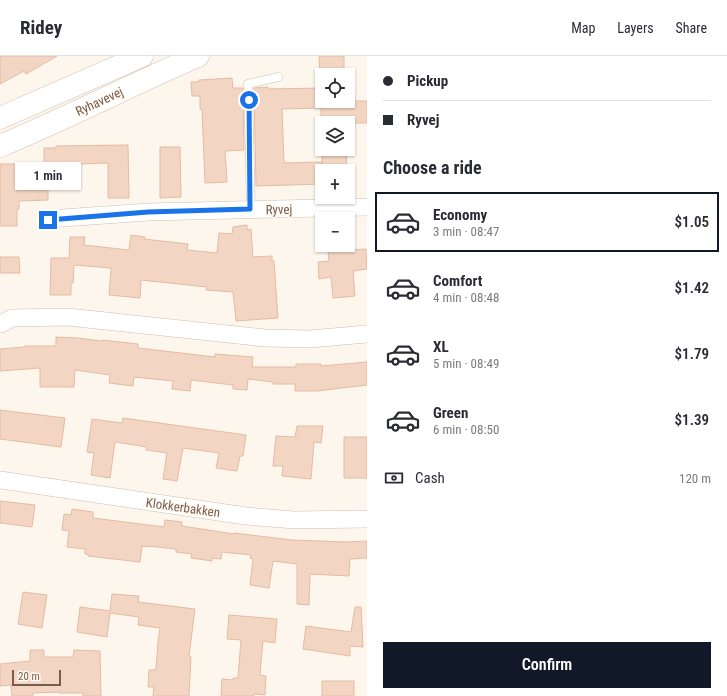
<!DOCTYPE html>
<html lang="en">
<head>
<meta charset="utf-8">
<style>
	:root { --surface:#fff; --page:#f7f7f7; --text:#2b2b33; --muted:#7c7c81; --line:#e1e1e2; --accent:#111827 }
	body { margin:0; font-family:"Roboto Condensed",sans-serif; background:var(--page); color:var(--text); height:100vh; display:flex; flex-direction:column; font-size:15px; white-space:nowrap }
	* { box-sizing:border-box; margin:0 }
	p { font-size:13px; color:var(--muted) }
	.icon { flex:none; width:22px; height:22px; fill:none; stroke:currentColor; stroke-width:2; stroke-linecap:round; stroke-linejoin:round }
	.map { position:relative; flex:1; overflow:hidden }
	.side { display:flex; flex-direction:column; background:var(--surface); width:360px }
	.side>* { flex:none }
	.guide { display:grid; align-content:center; height:88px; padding:0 16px; background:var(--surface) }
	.buttons { position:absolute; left:315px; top:12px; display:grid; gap:8px }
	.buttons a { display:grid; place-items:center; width:40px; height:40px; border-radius:0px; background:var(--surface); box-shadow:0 1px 3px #0004; font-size:20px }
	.scale { position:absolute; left:12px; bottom:10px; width:49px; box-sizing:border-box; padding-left:4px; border:2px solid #7a5c4d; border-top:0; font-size:11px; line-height:14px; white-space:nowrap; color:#7a5c4d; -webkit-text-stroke:3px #fffaf3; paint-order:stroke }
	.end { position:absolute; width:18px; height:18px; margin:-9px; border:5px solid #1a73e8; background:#fff; box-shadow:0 0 0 2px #fff }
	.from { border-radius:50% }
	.bubble { position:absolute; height:28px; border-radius:0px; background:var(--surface); box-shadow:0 1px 3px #0004; font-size:13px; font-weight:600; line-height:28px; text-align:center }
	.guide b { display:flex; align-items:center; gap:14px; height:38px; font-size:15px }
	.guide b+b { border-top:1px solid var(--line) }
	.guide i { width:10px; height:10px; background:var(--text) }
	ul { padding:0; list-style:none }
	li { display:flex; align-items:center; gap:12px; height:60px; margin:0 8px 6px; padding:0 8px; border:2px solid transparent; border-radius:0px }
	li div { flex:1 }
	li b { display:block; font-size:15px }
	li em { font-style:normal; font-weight:600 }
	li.selected { border-color:var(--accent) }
	li>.icon { width:36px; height:36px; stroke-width:1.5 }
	h2 { padding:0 16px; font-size:18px; line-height:48px }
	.pay { display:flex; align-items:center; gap:10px; height:44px; padding:0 16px; font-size:15px }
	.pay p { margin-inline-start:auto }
	.action { display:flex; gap:8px; margin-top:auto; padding:8px 16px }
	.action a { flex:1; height:46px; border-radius:0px; background:var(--accent); color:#fff; font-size:16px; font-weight:600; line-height:46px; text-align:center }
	header { display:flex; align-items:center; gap:24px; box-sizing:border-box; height:56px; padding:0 20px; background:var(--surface); border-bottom:1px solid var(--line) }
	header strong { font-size:19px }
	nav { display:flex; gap:22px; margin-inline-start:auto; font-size:14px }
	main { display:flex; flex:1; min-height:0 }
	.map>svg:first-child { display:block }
</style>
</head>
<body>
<header>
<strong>Ridey</strong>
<nav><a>Map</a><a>Layers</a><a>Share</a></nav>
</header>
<main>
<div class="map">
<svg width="367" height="640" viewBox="0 0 367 640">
	<rect width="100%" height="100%" fill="#fdf6ec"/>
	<!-- building -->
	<path fill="#f3d5c3" stroke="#e6bba3" d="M0,0H57L26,18L24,15L0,28Z
		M319,0H344V19H320Z
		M232,22L233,32H243L244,94L225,95L227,126L205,127L202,53H200V40H192L191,26H199V24Z
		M268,31V33L322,32V45H367V67H321V52L282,53L284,107L322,106V128L256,130L254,32Z
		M128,89L129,142H108V107L78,108V129H48V144L19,145V153H17V170H0V108H19V118H44V92H56V90Z
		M160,91H180L181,141L160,142Z
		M322,93H346L347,115H322Z
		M247,169V174L251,173L253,201L272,200V205H274L278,262L236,265L233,236L206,234L207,231L141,224L140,242L109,239L111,212L74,209L73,227H71V239H50L51,202H69L70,181H85L84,189L129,194L131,179L145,181L144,183L188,188L187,194L217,197L219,177L232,178L233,171Z
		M351,193V194L366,193L367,213L353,215L355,240L333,242L331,221L319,223L318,206L329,205L328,195Z
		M0,201H19L20,217H0Z
		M56,281L78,282L101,285L102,284L138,288V292L215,301V298L253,301L252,311H296V308H321V310L367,306V329L317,335H295V328H273V326L248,323L247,334L233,333V329L191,324L190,335L172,333L173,325L134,321L133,330L109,327L110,319L75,314L74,331H40V312L0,315V293L24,291L25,290H56Z
		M0,354L65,362L61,391L0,383Z
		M123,362L246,379L243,400H240L237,415L216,412L219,397L183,392L177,425L163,423L167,397L146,394L147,391L115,386L110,422L91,419L94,397L87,396L92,363L122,367Z
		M297,370H323L321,387L314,386L311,423L282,420L283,410H273L276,380L295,381Z
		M344,381H367V422H344Z
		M0,445L35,449L32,471L0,467Z
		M72,453L93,456V462L164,471L165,464L182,466V470L234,478V477L292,484L347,486L367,485V502L350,503L349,520L310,518L309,549L297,548V508L273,505L269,532L250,529L253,503L250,502L251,499L222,496L221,503L212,502V505L191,502L192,498L176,496V493L148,490V491L142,490L140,506L88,500V498H85V493L67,491L69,475L62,474L64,458L71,459Z
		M23,536L47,539L42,572L18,568Z
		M112,538L139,540L138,546L195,553L189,600L191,601L189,640H153L154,631H148L149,614H155V613H156L158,586L160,572L138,569L139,561L110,557L107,581L77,576L80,551L110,555Z
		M355,551H361L363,591L350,590V600L303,593L306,570L351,576Z
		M229,559L277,563L275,587L263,585L260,619L266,620L265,639L254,638V640H221L222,623L233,624V622H238L241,584L227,583Z
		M30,594H44V601H73L74,594L100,595L101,640H83V637H59V636L33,637V640H12L11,629L0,630V608L30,605Z
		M322,625H354V640H322Z"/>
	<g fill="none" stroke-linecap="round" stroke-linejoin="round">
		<defs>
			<path id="lane" d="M251,153L248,28L278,21"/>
			<path id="street" d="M48,163L148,156L367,151
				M1,268L12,262L68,261L265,282L310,283L367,278
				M0,424L246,460L294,464L367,463"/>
			<path id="secondary" d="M0,62L142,0
				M0,90C67,62 131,29 198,0"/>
		</defs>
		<!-- lane casing -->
		<use href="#lane" stroke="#d1beb0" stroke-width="9"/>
		<!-- street casing -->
		<use href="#street" stroke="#d1beb0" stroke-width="18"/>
		<!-- secondary casing -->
		<use href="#secondary" stroke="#d6c0b0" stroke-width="23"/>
		<!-- lane -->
		<use href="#lane" stroke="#fff" stroke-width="8"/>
		<!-- street -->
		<use href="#street" stroke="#fff" stroke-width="17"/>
		<!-- secondary -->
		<use href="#secondary" stroke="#fff" stroke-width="22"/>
	</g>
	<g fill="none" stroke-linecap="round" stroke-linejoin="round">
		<!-- route -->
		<path stroke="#1a73e8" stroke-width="5" d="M48,164L148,156L250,153L249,44"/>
	</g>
	<g text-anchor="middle" stroke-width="3" stroke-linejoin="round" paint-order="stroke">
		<!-- street labels -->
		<g font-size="13" fill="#7a5c4d" stroke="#fffaf3">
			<text transform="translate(99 45) rotate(-25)" y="5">Ryhavevej</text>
			<text transform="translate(279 153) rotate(-1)" y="5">Ryvej</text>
			<text transform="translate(183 451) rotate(8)" y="5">Klokkerbakken</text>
		</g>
	</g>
</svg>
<div class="buttons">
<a><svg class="icon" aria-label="locate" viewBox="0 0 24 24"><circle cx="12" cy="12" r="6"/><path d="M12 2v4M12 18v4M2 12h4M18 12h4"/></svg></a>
<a><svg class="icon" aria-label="layers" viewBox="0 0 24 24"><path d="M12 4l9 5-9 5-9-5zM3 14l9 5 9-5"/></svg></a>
<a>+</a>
<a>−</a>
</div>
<div class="scale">20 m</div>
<i class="end from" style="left:249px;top:44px"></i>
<i class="end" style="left:48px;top:164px"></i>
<div class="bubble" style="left:15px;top:106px;width:66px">1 min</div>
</div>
<section class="side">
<div class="guide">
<b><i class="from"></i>Pickup</b>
<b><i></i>Ryvej</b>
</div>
<h2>Choose a ride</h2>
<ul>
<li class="selected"><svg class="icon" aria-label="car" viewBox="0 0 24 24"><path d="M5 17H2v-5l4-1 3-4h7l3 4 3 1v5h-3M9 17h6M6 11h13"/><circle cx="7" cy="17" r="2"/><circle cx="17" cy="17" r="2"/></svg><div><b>Economy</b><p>3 min · 08:47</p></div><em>$1.05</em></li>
<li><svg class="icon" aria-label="car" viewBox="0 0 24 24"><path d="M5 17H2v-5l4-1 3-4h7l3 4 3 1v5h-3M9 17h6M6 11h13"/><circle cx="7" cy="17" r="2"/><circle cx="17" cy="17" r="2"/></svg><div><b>Comfort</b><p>4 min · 08:48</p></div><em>$1.42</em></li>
<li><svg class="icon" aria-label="car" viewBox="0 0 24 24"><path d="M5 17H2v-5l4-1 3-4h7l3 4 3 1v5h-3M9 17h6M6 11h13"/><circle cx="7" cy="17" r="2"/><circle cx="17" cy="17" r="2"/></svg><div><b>XL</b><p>5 min · 08:49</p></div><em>$1.79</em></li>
<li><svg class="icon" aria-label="car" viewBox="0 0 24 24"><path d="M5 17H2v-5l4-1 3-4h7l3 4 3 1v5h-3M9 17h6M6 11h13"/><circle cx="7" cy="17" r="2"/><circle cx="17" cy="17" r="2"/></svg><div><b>Green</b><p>6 min · 08:50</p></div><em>$1.39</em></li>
</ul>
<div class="pay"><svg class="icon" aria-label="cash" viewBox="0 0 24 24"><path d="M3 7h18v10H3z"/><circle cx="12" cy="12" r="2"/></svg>Cash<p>120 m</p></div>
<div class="action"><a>Confirm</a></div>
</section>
</main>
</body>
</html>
